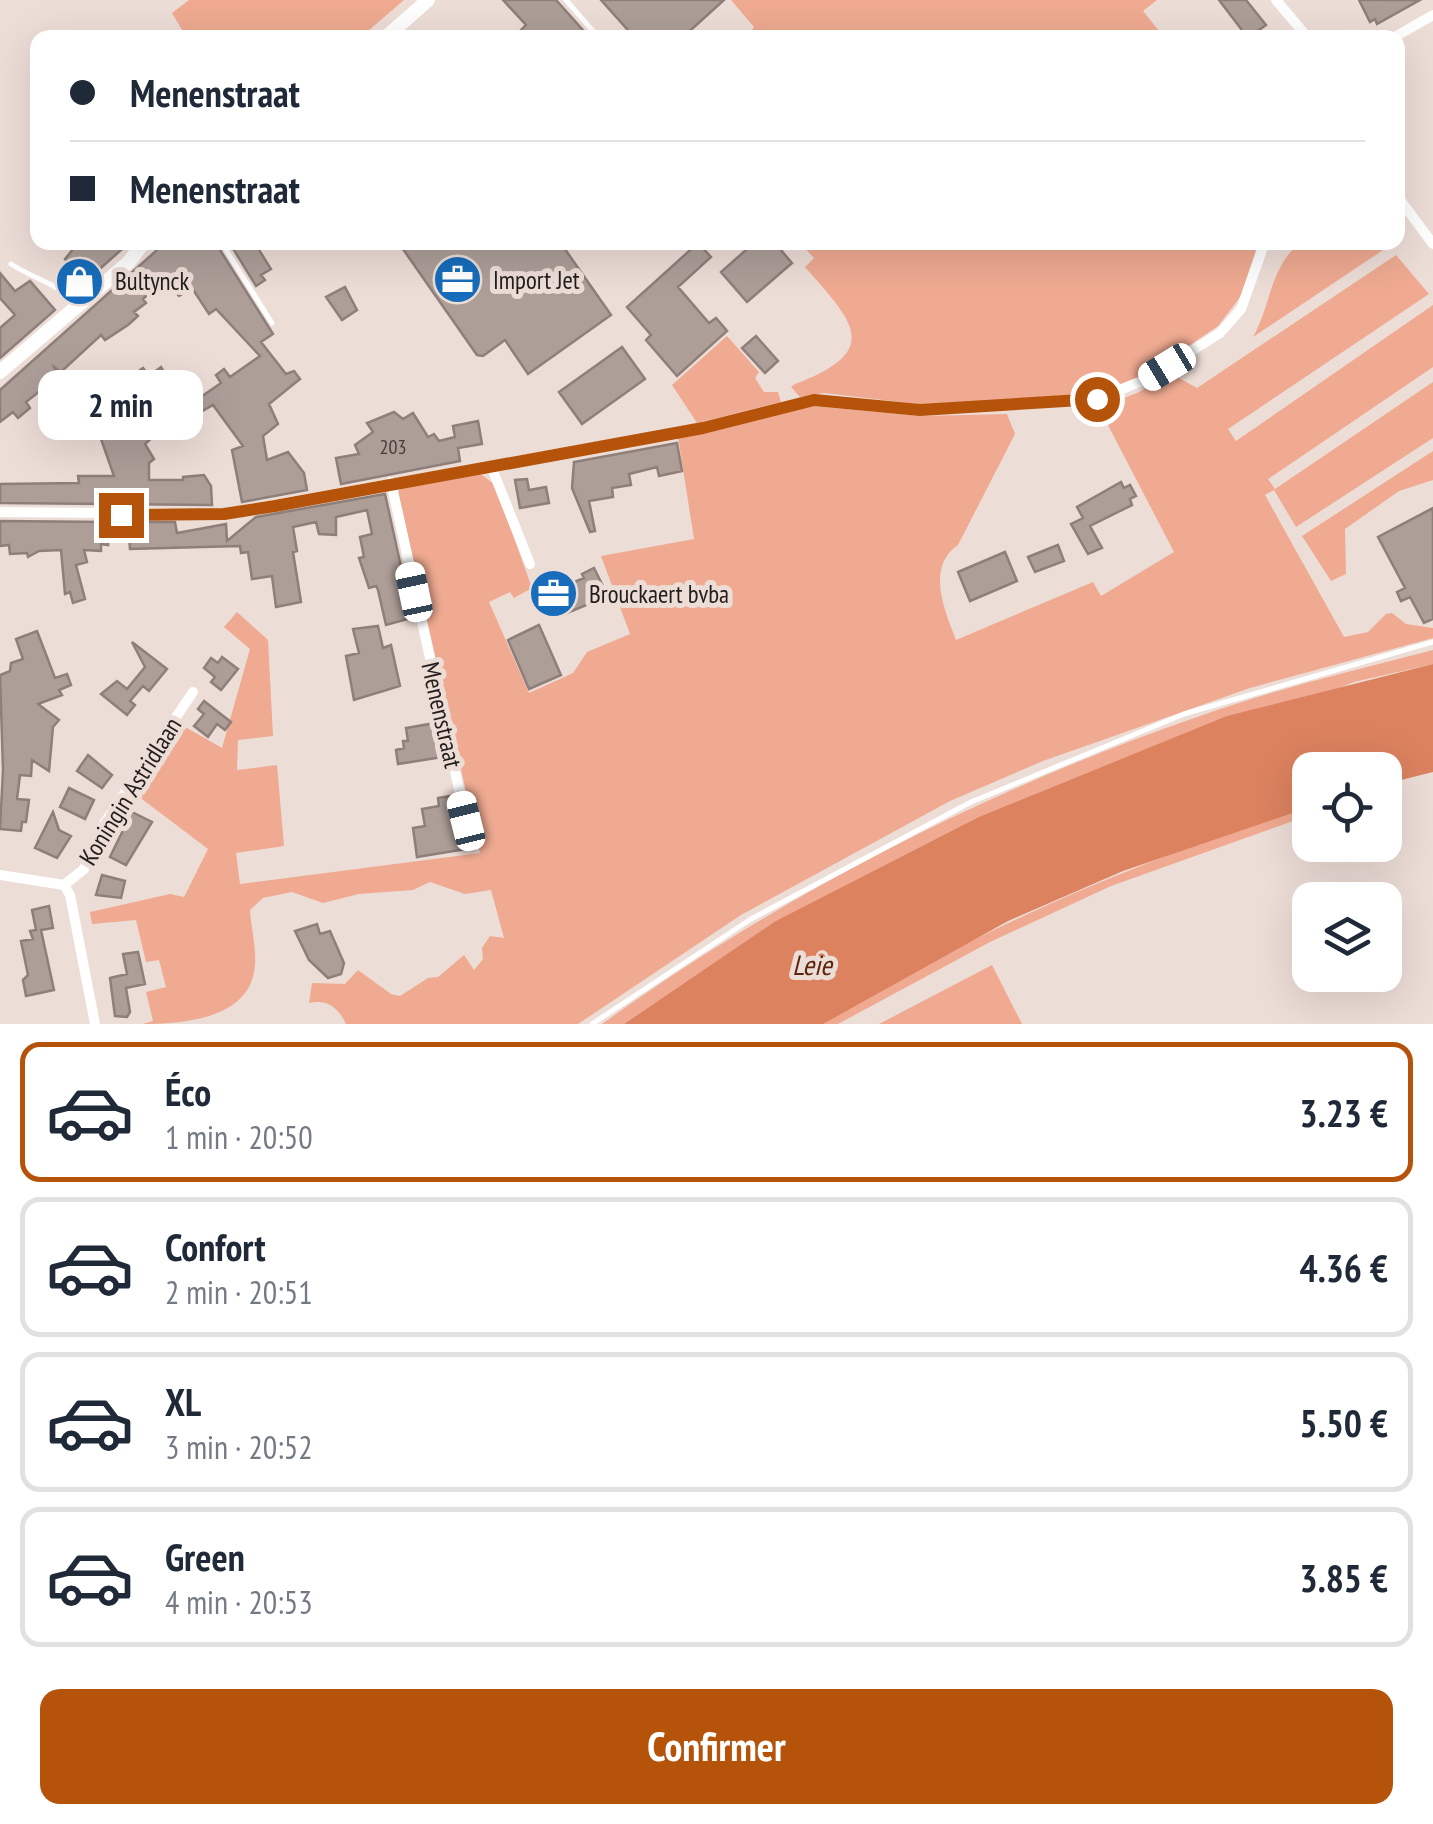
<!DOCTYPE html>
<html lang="fr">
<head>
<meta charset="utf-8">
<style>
	:root { --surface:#fff; --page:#f2f2f3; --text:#1f2937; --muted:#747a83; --line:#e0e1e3; --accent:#b45309 }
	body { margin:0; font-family:"PT Sans Narrow",sans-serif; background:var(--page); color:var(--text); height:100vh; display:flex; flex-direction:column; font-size:38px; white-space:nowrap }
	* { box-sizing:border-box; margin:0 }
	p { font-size:32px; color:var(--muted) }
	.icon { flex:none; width:55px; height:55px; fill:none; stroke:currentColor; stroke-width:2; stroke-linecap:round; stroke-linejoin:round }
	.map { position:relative; height:1024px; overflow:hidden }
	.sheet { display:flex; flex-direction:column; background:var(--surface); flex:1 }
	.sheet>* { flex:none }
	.guide { position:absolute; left:30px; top:30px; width:1375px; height:220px; border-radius:20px; box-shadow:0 10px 40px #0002; display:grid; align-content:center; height:220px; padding:0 40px; background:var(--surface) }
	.buttons { position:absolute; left:1292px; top:752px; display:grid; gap:20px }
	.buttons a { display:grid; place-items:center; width:110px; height:110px; border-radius:20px; background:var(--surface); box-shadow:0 10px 40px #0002; font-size:50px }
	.end { position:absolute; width:45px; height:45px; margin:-22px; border:12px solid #b45309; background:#fff; box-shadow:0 0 0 5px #fff }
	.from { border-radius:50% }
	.bubble { position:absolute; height:70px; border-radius:20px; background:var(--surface); box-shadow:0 10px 40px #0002; font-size:32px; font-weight:600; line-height:70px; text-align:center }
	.car { position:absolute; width:30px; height:60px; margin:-30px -15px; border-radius:12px; box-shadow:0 0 8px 2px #0007; background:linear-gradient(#fff 24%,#345 0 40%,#fff 0 76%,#345 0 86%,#fff 0) }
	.guide b { display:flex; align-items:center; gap:35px; height:95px; font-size:38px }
	.guide b+b { border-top:2px solid var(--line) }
	.guide i { width:25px; height:25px; background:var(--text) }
	ul { padding:18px 0 0; list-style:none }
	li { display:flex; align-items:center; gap:30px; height:140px; margin:0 20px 15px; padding:0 20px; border:5px solid var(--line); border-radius:20px }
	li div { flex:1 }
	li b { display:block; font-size:38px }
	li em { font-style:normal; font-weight:600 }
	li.active { border-color:var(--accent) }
	li>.icon { width:90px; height:90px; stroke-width:1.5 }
	.cta { display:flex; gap:20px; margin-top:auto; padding:20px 40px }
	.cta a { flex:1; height:115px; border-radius:20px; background:var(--accent); color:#fff; font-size:40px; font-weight:600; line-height:115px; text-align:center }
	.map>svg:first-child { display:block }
</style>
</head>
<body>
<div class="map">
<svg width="1433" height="1024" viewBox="0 0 1433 1024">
	<rect width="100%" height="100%" fill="#edddd7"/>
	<!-- green -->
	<path fill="#efaa91" d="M189,0H404L361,37H186L172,13Z
		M731,0H1157L1143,11L1164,37H747L754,27Z
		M800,243H1258L1241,296L1218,326L1147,374L1106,390L1079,396L926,405L824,393L800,397L791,387L795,384C884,350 853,322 805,267L814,258Z
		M1387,243L1389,246L1253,337C1271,306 1270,266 1300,243Z
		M1396,255L1429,294L1228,429L1236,441L1433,305V367L1268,479L1275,489L1433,382V438L1296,527L1274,490L1265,495L1344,637L1368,632L1386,614L1392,613L1406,624L1433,628V638L1250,688L1043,761L950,801L741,915L578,1024H346C338,1007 327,999 309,1003L312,983L345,984L358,970L391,994L400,996L428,978L438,977L464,955L474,970L483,959L482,948L490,936L504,938L491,890L465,894L430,882L413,890L359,894L323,903L292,892L263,898L250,910C251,929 258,953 254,972C246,1019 182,1024 143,1024L153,1021L146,992L166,987L159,960L146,962L136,920L92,924L90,912L170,894L184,897L208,849L130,790L180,724L222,748L250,649L224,627L237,612L268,640L273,736L238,740L237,770L277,765L284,846L236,853L240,884L480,853L398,492L401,487L481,474L495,485L532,588L514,598L510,592L489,602L529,693L573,673L587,652L630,634L601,556L694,539L678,437L812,406L921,416L1007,414L1015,434L958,545C926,567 944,609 956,640L1093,582L1101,596L1174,552L1099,408L1139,392L1176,371L1179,378L1197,388Z
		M727,336L759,372L755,378L764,392H778L781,402L697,423L672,385Z
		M1433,451V480L1399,491L1345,529L1346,574L1331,581L1302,536Z
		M1433,650V664L1354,682L774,922L624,1024H602C783,894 988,789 1200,716C1276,689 1355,670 1433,650Z
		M1310,807V815L1111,886L990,942L838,1024H823C981,927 1133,862 1310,807Z
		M992,965L1022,1024H879Z"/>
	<!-- water -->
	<path fill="#dc825f" d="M1433,664V772L1385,784V770H1310V807L1123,871L1008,921L823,1024H624L774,922L979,817L1227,716Z"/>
	<!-- building -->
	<path fill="#ad9e98" stroke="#8e7f7a" stroke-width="2.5" d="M503,0H556L590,38H527L521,30L526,25Z
		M601,0H724L682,38H635Z
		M1219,0H1246L1266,25L1248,38Z
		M1359,0H1420L1377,24L1375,19L1370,22Z
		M79,242H130L75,291L64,279L74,270L65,259Z
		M166,242H215L273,334L261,342L286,374L294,371L300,379L269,404L278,424L263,436L267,460L288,452L304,473L307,490L242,502L232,450L243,446L213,405L175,427L170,421L145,444L154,459L149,463V480H183V477L204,475L211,486L212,505L0,503V484L79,483L78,476H114L100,436L74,394L94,378L107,394L143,368L149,376L161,367L171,384L165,388L181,403L192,396L195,401L221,383L216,375L224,369L230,377L260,356L216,309L209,314L192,288L179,296L164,280L143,299L146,303L134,312L138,316L128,325L105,340L101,335L61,372L54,367L70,416L45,387L26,402L30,408L18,418L13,412L0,422V390Z
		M229,242H254L271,269L261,275L265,280L256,286Z
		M398,242H560L611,315L528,374L505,340L483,356L477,355Z
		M755,242H774L792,263L747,302L721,272Z
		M698,243L711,257L678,287L709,323L716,318L727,331L677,376L646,340L651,335L627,307Z
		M0,273L15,291L30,281L55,310L0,358V328L15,315L0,298Z
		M345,287L357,310L342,320L326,297Z
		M756,336L778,361L765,373L742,348Z
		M622,347L645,379L582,424L559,392Z
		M394,412L403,419L413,413L428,437L434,434L439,441L455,437L453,426L478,421L482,444L458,448L460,461L341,484L336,458L359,454L355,445L373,432L367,423Z
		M677,443L682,471L659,476L657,467L629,474L631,485L612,488L613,497L589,501L595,531L590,532L572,488L574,462Z
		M527,479L529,490L546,487L549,503L520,508L515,480Z
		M1121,482L1124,488L1130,485L1136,496L1130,499L1132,505L1090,526L1102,548L1088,554L1071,524L1083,518L1077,507Z
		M385,494L411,612V618L386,625L378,590L376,586L369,588L359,558L364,557L360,537L372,534L367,510L336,517V535L319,534L316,522L293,527L297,551L293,552L301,602L276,607L272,576L252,579L248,552L241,553L240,546L130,549L128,522H175L177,533L226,524L227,541L256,517Z
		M1433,508V619L1424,623L1410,597L1401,601L1397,592L1405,588L1378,537Z
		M0,521L108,522V545L101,544V551L84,550L87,562L76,565L85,599L73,603L70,592L65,594L61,550L39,551L28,557L27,553L10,554L9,545L0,546Z
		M1058,545L1064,561L1035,572L1028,557Z
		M1005,552L1017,581L970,601L958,572Z
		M594,568L608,596L560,616L548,593L584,578L582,574Z
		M539,625L561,675L529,689L508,640Z
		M378,626L383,648L391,645L400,686L354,700L346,656L359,653L353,629Z
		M37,631L55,678L67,674L71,685L59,690L62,695L38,704L59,720L53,727L49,771L32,760L31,776L20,775L17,799L29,800L26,822H22L21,831L0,829L3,770L0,675L10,671L11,663L23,659L16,639Z
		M132,642L167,669L149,691L143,686L130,701L135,705L127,715L101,694L117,681L127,689L145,667Z
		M222,657L238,669L221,690L211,682L215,677L204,668L211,658L218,663Z
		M204,701L231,722L225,730L217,724L208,737L194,726L204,714L198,709Z
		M435,723L443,757L398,764L396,750L404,748L403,741H408L406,728Z
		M88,755L112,775L102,788L77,771Z
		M69,788L94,800L85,819L60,807Z
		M451,796L466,849L417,857L413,828L425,826L422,809L439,806L438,798Z
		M53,812L59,830L71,836L57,858L35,848Z
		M132,812L152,822L126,865L110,857Z
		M102,875L125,881L121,898L96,895Z
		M49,906L53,928L41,930L54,990L26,996L23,980L28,975L21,941L33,939L30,931L36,930L32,910Z
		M317,924L320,934L330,931L344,963L341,974L328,978L309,960L295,931Z
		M138,952L145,984L126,988L130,1012L127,1017L115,1016L110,978L127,974L123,954Z"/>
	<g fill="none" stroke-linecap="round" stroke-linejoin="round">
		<!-- lane -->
		<path stroke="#fff" stroke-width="5" d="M566,0L599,38
			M221,242L272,323
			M11,264C34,279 59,284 77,305
			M592,1024L751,919L971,802L1184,714L1433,642"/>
		<!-- street -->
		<path stroke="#fff" stroke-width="10" d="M1276,0L1308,38
			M1393,38L1433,15
			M1398,197L1433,244
			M491,466L530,564
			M391,482L468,830
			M0,512L223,514L703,428L815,400L921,410L1097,399L1147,379L1220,333L1241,309L1265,242
			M0,875L64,885L70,895L95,1024
			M64,885L84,869L105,822L193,692"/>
		<!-- secondary -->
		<path stroke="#fff" stroke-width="14" d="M385,38L428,0
			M0,372L129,262L144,242"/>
	</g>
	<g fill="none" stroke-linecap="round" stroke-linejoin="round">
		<!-- route -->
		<path stroke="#b45309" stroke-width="12" d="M121,515L224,514L275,506L703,428L814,400L920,410L1097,399"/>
	</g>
	<!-- icons -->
	<defs>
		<symbol id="office-disc" viewBox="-11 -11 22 22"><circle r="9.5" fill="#176dbb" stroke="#edddd7"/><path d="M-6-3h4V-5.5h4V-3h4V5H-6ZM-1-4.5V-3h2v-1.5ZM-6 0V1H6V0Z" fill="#fff"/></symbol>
		<symbol id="shop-disc" viewBox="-11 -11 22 22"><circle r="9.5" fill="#176dbb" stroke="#edddd7"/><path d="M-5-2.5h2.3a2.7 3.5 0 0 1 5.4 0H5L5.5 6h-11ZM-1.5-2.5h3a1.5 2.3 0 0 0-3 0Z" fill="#fff"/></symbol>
	</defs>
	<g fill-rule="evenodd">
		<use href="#office-disc" x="430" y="252" width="55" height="55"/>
		<use href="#shop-disc" x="52" y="254" width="55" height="55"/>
		<use href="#office-disc" x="526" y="566" width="55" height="55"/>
	</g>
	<g text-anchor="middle" stroke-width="10" stroke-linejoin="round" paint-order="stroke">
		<!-- number labels -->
		<g font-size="20" fill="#463e3a">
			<text x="393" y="454">203</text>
		</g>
		<!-- poi labels -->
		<g font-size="25" fill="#231e1b" stroke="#edddd7" text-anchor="start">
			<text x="493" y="289">Import Jet</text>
			<text x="115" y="290">Bultynck</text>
			<text x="589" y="603">Brouckaert bvba</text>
		</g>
		<!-- street labels -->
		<g font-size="25" fill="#231e1b" stroke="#edddd7">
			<text transform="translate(442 715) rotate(77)" y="9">Menenstraat</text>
			<text transform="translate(130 791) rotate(-58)" y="9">Koningin Astridlaan</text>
		</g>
		<!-- water labels -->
		<g font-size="28" font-style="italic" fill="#5e240b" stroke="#edddd7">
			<text x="812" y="975">Leie</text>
		</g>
	</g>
</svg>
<div class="buttons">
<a><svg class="icon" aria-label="locate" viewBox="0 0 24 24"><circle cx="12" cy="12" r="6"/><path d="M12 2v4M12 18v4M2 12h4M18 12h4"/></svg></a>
<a><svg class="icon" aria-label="layers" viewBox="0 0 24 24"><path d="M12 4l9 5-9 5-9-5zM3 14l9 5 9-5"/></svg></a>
</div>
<i class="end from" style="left:1097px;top:399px"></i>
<i class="end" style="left:121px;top:515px"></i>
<div class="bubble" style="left:38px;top:370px;width:165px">2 min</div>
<i class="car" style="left:1167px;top:367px;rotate:239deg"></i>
<i class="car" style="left:414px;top:592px;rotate:348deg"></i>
<i class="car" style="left:466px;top:821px;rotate:346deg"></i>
<div class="guide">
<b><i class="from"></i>Menenstraat</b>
<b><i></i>Menenstraat</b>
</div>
</div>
<section class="sheet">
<ul>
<li class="active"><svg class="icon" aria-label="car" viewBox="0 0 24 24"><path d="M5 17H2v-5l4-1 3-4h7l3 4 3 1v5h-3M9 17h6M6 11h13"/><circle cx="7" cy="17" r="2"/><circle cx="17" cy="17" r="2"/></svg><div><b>Éco</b><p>1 min · 20:50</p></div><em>3.23 €</em></li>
<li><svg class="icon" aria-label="car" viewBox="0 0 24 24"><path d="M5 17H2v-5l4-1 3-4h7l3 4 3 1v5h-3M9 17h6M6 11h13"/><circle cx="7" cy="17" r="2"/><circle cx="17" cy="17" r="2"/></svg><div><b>Confort</b><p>2 min · 20:51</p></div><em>4.36 €</em></li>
<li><svg class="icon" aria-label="car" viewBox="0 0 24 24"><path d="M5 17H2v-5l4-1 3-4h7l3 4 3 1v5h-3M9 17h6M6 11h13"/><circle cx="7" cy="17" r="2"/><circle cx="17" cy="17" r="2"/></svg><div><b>XL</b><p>3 min · 20:52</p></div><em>5.50 €</em></li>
<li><svg class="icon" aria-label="car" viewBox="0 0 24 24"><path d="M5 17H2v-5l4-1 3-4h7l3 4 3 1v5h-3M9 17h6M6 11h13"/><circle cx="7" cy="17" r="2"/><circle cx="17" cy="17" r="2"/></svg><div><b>Green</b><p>4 min · 20:53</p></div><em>3.85 €</em></li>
</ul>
<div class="cta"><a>Confirmer</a></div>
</section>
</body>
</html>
